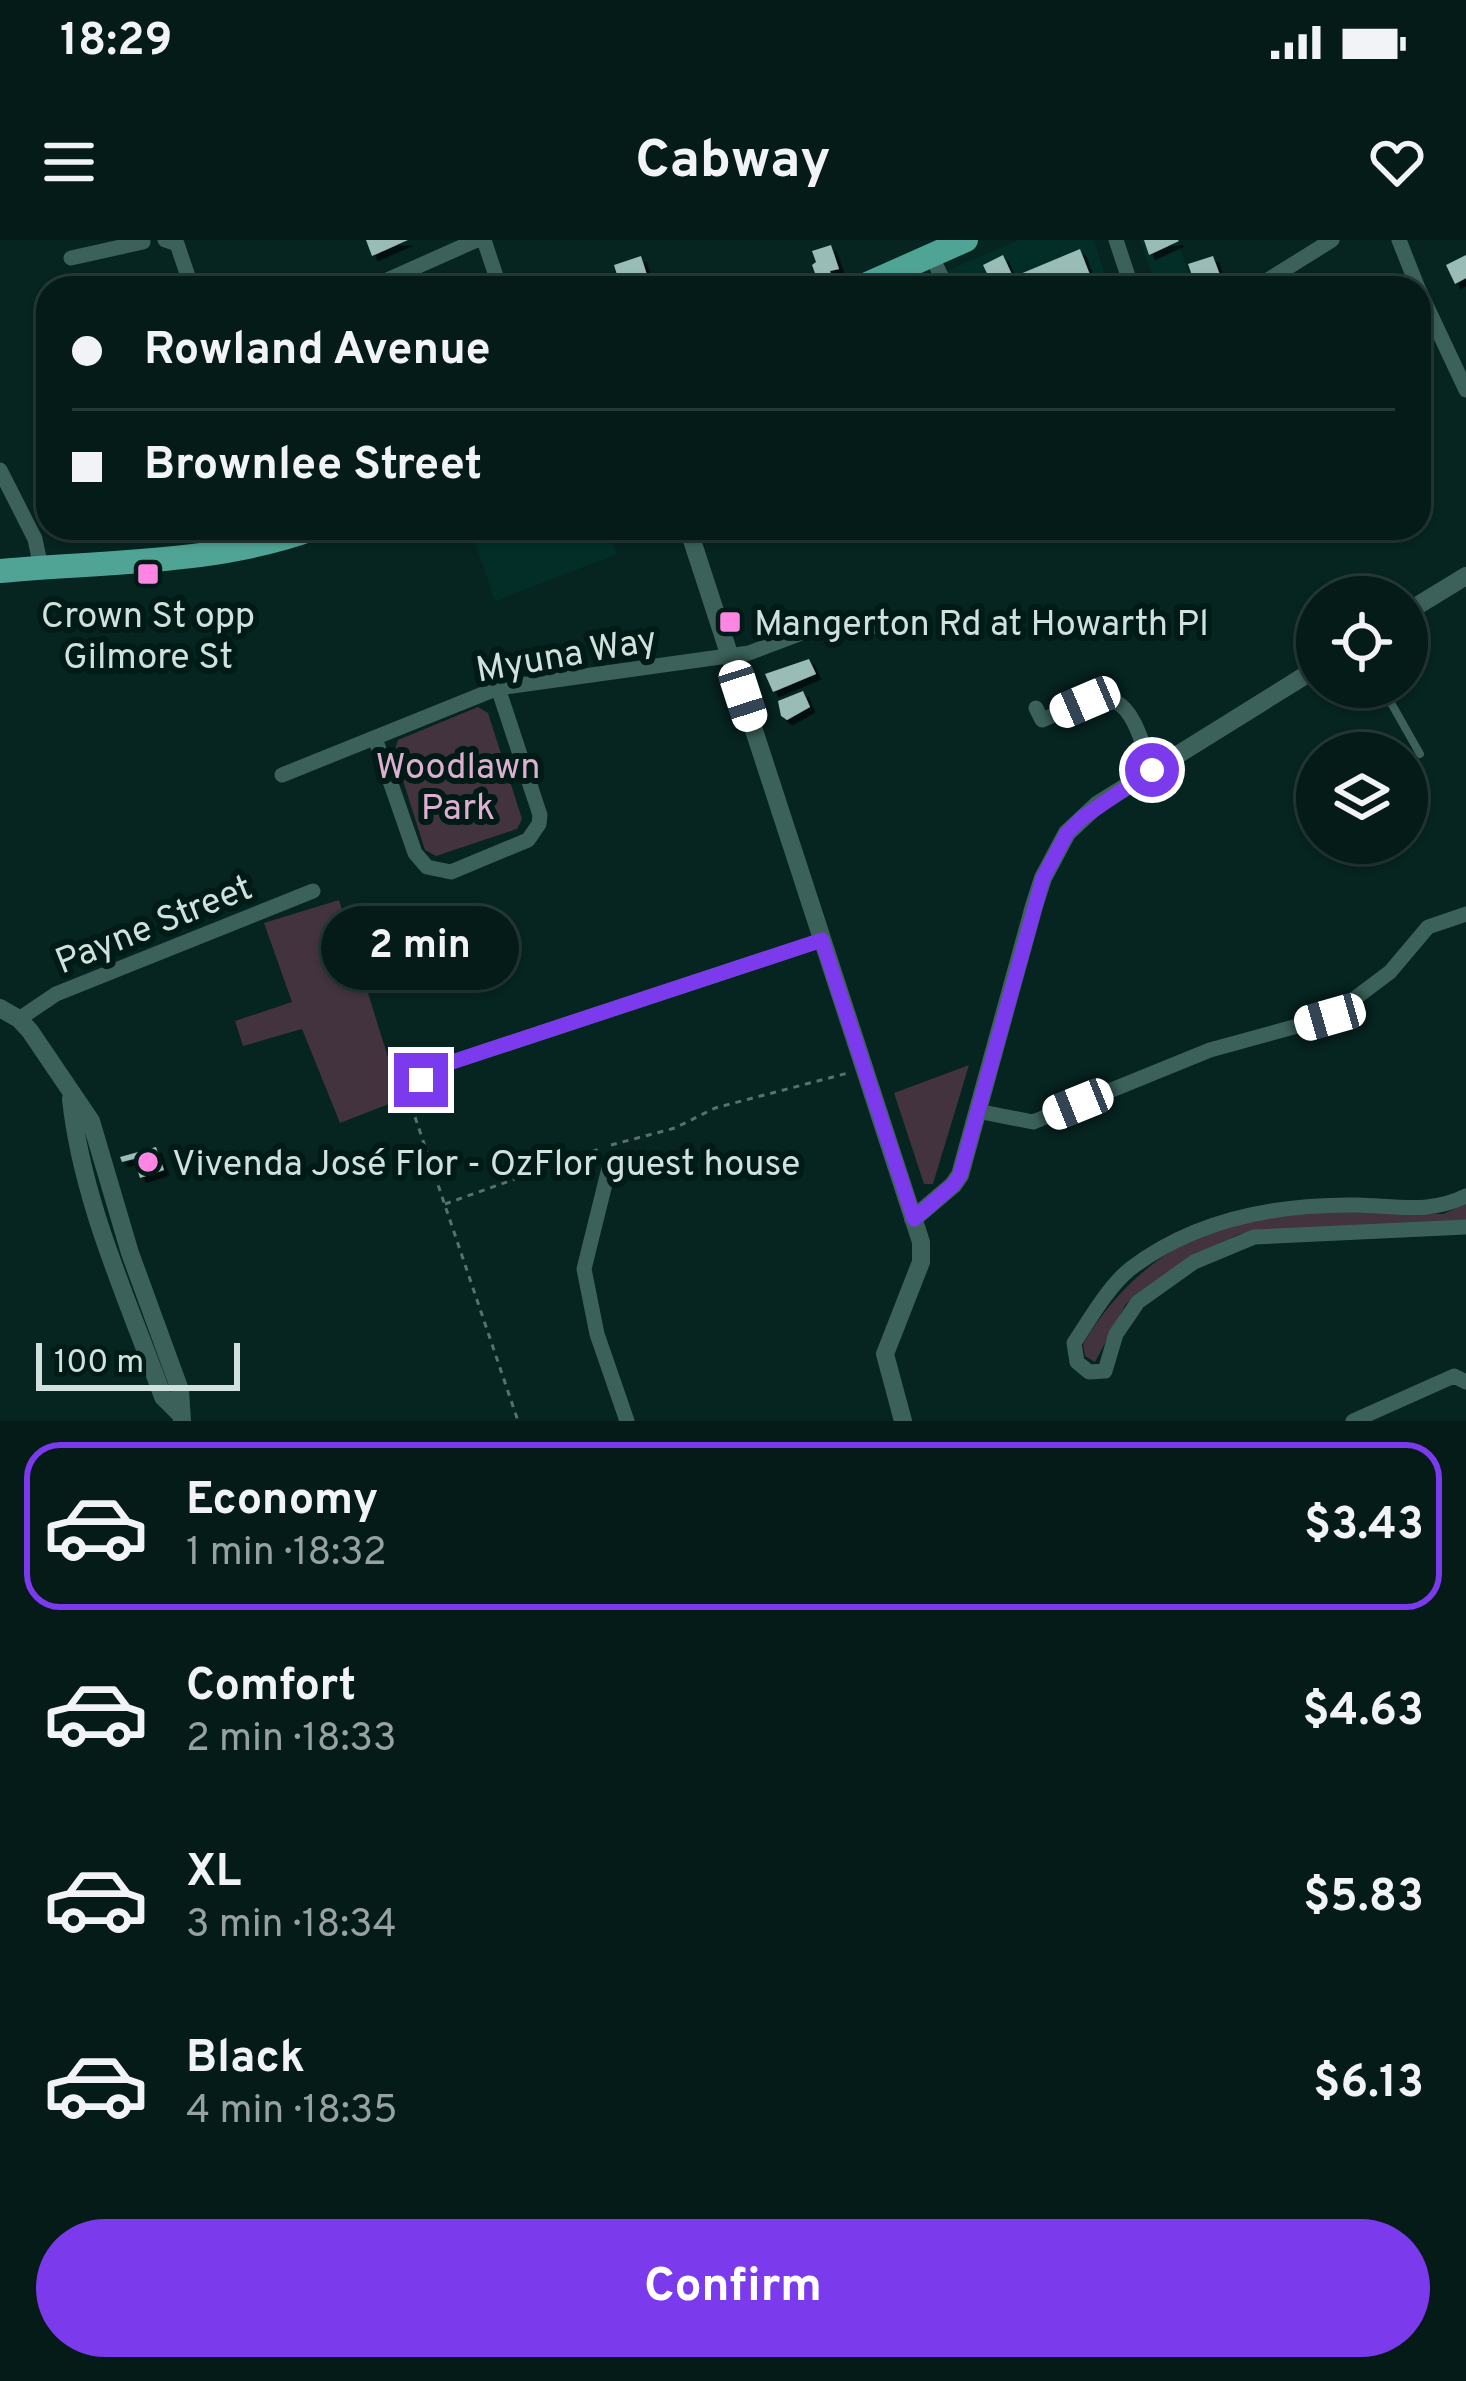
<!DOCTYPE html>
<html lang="en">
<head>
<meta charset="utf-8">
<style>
	:root { --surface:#041b18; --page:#0d2421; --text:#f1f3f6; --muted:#97a1a2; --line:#253937; --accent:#7c3aed }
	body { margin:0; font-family:Overpass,sans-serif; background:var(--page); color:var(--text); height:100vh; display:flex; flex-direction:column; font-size:45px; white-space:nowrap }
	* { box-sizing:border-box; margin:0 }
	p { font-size:39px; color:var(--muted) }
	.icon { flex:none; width:66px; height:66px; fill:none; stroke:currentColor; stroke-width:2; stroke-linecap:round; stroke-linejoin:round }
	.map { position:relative; height:1181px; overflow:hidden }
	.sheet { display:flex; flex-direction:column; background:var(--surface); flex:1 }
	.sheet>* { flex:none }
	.banner { position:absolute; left:36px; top:36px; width:1395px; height:264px; border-radius:36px; box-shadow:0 3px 9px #0004,0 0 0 3px var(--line); display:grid; align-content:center; height:264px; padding:0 36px; background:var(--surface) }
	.buttons { position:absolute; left:1296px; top:336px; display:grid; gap:24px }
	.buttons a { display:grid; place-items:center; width:132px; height:132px; border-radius:50%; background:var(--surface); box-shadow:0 3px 9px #0004,0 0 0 3px var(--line); font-size:60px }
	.scale { position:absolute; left:36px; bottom:30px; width:204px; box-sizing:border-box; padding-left:12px; border:6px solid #d1e1dd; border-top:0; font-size:33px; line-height:42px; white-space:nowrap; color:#d1e1dd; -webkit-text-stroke:9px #001b16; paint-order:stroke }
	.end { position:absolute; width:54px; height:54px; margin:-27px; border:15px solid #7c3aed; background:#fff; box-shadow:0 0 0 6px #fff }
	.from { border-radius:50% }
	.bubble { position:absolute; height:84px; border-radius:42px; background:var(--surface); box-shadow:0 3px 9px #0004,0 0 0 3px var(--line); font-size:39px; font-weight:700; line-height:84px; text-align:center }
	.car { position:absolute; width:36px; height:72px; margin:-36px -18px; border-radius:15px; box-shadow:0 0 9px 3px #0007; background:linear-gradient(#fff 24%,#345 0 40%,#fff 0 76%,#345 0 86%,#fff 0) }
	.banner b { display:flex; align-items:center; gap:42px; height:114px; font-size:45px }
	.banner b+b { border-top:3px solid var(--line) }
	.banner i { width:30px; height:30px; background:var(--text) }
	ul { padding:21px 0 0; list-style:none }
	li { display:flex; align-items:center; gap:36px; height:168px; margin:0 24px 18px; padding:0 12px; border:6px solid transparent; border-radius:36px }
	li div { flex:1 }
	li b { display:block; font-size:45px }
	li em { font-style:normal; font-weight:700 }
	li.selected { border-color:var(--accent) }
	li>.icon { width:108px; height:108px; stroke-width:1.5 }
	.button { display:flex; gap:24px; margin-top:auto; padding:24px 36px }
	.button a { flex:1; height:138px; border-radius:72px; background:var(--accent); color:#fff; font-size:48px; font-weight:700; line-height:138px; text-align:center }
	.status { display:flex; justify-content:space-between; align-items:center; height:84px; padding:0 60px; background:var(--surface); direction:ltr }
	.status svg { height:33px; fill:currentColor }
	header { display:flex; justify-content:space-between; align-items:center; height:156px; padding:0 36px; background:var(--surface); font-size:54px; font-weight:700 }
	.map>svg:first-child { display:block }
</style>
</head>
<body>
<div class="status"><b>18:29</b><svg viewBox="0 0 49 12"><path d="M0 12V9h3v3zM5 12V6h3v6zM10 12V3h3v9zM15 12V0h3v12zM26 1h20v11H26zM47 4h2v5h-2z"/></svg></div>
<header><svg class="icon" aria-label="menu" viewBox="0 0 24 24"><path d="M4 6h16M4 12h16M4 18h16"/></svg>Cabway<svg class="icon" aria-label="heart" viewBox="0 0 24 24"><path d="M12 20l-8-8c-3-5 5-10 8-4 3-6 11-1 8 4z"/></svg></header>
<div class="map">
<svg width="1466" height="1181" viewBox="0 0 1466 1181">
	<defs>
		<filter id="shadow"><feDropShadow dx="5.5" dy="5.5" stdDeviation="0" flood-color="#0009"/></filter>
	</defs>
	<rect width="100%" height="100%" fill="#062420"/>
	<!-- built -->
	<path fill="#032e28" d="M1019,0H1094L1109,48H963L946,31Z
		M1140,0H1177L1194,48H1157Z
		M470,288H608L617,314L495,361Z"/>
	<!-- green -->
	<path fill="#42333e" d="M478,467L488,473L522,579L517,589L436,616L425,610L394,512L398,500Z
		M339,660L391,827L407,834L411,846L399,860L340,883L302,789L243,806L235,781L292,762L264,683Z
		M969,825L933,944H924L894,853Z
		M1466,964V980L1240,994L1193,1016L1126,1064L1095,1122L1085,1116L1083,1104C1122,1038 1181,993 1257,976C1310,964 1388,973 1443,974Z"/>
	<!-- building -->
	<path fill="#99bdb6" filter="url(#shadow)" d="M366,0H408L372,16Z
		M1144,0H1178L1179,1L1149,15Z
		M831,5L839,29L830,31L832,39L819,44L812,25L816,22L812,11Z
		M1080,9L1095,48H994L983,25L1003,15L1013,37Z
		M1466,15V38L1455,44L1446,25Z
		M641,16L651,48H621L614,25Z
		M1213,16L1221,38L1196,47L1188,24Z
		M809,419L816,434L773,452L765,434Z
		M803,451L810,467L787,480L781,476L778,461Z
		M156,907L164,930L140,938L134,919L122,922L120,917Z"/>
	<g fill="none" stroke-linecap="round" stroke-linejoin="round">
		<!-- path -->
		<path stroke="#59716d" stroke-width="3" stroke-dasharray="6 6" stroke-linecap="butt" d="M417,854L413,871L518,1181
			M611,905L675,888L715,868L848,833
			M445,964L602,908"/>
		<!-- service -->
		<path stroke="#3b615a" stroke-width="8" d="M1382,447L1420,514"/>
		<!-- minor -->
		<path stroke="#3b615a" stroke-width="15" d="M165,0L177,4L192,48
			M484,0L500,48
			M1116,0L1132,48
			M1399,0L1418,48
			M931,15L947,48
			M71,18L143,2
			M369,48L477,0
			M1255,48L1332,0
			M1419,50L1466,150
			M0,230L35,299L41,327
			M1036,468L1042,480C1120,447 1125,449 1152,530
			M375,498L415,613L427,627L451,632L528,600L539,584L540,575L498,448
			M282,535L498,448L749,413L839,379L892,390
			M19,779L56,754L313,651
			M421,840L440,826L822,700
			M977,871L1033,882L1210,810L1330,777L1390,732L1428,687L1466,674
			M611,920L584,1029L597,1094L627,1181
			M1466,956C1431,974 1396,966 1357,965C1277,964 1195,979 1130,1029C1108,1047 1090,1079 1074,1103L1077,1122L1089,1132L1105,1131L1116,1094L1138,1062L1194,1022L1254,997L1466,987
			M1353,1181L1454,1136L1466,1142"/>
		<!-- tertiary -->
		<path stroke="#3b615a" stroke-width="18" d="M688,288L921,1002V1022L885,1114L903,1181
			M1407,372L1466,336
			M0,768L19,779L30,791L91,881L130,1013L180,1150L182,1181
			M71,859C82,962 128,1060 163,1157L180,1174
			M913,979L953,945L960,935L1034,666L1043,638L1067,593L1097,565L1317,428"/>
		<!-- primary -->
		<path stroke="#4fa495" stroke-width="24" d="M858,48L966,0
			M0,331C105,321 214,325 315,288"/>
	</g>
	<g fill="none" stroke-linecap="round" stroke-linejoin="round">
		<!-- route -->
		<path stroke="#7c3aed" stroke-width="15" d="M421,840L440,826L822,700L914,979L953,945L960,935L1043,638L1067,593L1082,578L1152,530"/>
	</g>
	<!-- markers -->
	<g fill="#fd86e2" stroke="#001b16" stroke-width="4.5">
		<rect x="136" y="322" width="24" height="24" rx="6"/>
		<rect x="718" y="370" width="24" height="24" rx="6"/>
		<circle cx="148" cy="922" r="12"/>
	</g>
	<g text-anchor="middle" stroke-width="12" stroke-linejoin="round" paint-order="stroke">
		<!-- poi labels -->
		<g font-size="36" fill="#d1e1dd" stroke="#001b16" text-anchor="start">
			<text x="148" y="387" text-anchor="middle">Crown St opp<tspan x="148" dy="41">Gilmore St</tspan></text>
			<text x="754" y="395">Mangerton Rd at Howarth Pl</text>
			<text x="172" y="935">Vivenda José Flor - OzFlor guest house</text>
		</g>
		<!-- street labels -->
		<g font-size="36" fill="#d1e1dd" stroke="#001b16">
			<text transform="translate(566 413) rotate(-10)" y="13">Myuna Way</text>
			<text transform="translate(153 683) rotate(-22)" y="13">Payne Street</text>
		</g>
		<!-- park labels -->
		<g font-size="36" fill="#deafd1" stroke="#001b16">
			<text x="458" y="538">Woodlawn<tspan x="458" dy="41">Park</tspan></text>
		</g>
	</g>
</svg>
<div class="buttons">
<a><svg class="icon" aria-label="locate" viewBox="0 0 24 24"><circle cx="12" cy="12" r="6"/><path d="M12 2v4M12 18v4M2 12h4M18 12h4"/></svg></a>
<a><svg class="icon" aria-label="layers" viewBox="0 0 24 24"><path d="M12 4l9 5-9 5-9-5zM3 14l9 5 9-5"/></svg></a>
</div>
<div class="scale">100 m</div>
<i class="end from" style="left:1152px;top:530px"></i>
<i class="end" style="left:421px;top:840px"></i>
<div class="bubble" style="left:321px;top:666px;width:198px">2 min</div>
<i class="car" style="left:743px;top:456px;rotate:162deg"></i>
<i class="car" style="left:1085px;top:462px;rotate:247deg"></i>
<i class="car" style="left:1330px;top:777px;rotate:254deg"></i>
<i class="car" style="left:1078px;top:864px;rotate:248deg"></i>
<div class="banner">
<b><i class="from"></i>Rowland Avenue</b>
<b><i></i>Brownlee Street</b>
</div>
</div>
<section class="sheet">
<ul>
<li class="selected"><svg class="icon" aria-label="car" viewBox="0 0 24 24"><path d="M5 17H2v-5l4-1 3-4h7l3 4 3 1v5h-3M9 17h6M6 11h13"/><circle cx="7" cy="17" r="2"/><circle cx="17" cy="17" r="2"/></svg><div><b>Economy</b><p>1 min · 18:32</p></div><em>$3.43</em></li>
<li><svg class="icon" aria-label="car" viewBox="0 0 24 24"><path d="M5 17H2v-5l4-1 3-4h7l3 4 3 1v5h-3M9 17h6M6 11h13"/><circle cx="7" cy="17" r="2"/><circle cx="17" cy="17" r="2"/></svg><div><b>Comfort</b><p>2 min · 18:33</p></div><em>$4.63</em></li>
<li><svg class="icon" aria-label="car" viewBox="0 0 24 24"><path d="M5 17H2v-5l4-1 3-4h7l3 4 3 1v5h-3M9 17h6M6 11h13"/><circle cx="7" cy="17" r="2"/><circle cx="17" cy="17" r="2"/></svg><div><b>XL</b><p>3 min · 18:34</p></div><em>$5.83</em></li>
<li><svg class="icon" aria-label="car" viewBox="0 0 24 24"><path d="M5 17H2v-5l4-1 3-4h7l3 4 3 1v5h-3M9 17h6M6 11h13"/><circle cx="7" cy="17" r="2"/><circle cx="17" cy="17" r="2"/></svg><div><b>Black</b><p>4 min · 18:35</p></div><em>$6.13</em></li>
</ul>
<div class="button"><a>Confirm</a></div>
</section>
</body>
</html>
